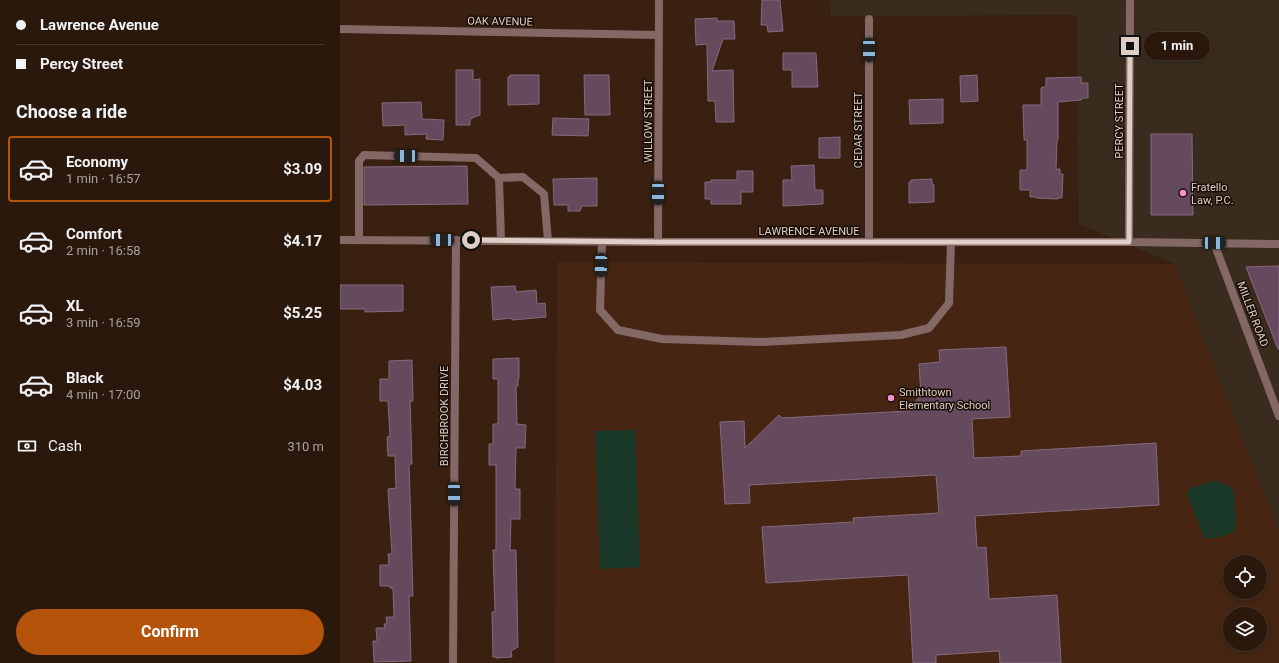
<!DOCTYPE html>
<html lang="en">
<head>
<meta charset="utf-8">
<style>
	:root { --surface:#2b180d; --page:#37251b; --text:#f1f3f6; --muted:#a6a09d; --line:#47372e; --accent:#b45309 }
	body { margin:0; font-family:Roboto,sans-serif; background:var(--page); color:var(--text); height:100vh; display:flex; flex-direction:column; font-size:15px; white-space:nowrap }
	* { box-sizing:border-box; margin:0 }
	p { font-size:13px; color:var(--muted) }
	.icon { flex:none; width:22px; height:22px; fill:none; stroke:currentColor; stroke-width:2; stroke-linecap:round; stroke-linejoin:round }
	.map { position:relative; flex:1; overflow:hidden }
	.sheet { display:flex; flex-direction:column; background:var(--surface); width:340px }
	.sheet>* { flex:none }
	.hud { display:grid; align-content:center; height:88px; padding:0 16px; background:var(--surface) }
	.fabs { position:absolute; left:883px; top:555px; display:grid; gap:8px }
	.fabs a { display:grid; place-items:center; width:44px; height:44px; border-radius:50%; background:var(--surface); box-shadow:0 2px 10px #0003,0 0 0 1px var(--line); font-size:20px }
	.end { position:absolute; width:18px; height:18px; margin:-9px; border:5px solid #dfcec5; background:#111; box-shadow:0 0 0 2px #111 }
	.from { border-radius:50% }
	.bubble { position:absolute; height:28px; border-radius:14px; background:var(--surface); box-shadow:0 2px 10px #0003,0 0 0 1px var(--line); font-size:13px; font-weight:700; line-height:28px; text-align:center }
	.car { position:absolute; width:12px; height:24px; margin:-12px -6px; border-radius:5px; box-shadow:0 0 3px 1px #0007; background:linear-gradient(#222 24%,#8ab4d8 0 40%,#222 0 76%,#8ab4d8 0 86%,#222 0) }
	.hud b { display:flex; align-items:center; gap:14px; height:38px; font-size:15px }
	.hud b+b { border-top:1px solid var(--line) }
	.hud i { width:10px; height:10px; background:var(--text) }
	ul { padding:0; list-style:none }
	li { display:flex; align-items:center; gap:12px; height:66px; margin:0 8px 6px; padding:0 8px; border:2px solid transparent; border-radius:4px }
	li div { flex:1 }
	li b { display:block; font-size:15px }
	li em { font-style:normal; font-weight:700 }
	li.active { border-color:var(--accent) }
	li>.icon { width:36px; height:36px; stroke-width:1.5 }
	h2 { padding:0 16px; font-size:18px; line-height:48px }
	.pay { display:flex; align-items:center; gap:10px; height:44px; padding:0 16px; font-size:15px }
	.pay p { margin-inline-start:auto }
	.action { display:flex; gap:8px; margin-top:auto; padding:8px 16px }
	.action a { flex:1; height:46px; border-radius:24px; background:var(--accent); color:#fff; font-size:16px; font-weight:700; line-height:46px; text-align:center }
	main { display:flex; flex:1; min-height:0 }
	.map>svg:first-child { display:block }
</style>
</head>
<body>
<main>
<section class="sheet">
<div class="hud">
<b><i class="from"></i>Lawrence Avenue</b>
<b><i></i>Percy Street</b>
</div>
<h2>Choose a ride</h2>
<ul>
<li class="active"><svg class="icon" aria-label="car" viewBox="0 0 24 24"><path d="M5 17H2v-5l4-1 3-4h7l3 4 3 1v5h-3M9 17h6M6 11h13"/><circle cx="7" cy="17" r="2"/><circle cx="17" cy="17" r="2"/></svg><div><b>Economy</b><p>1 min · 16:57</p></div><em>$3.09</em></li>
<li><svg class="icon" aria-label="car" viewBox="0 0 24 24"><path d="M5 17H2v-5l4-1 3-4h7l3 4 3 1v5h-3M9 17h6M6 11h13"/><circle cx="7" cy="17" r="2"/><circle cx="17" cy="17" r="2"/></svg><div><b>Comfort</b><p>2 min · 16:58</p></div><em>$4.17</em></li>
<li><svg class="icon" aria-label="car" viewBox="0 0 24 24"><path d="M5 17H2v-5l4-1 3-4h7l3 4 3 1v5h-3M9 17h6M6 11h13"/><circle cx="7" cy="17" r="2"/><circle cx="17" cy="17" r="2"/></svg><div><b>XL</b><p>3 min · 16:59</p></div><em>$5.25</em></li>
<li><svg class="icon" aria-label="car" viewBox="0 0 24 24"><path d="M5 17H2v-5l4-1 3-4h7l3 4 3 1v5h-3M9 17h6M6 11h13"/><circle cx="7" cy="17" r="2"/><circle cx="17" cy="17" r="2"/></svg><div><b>Black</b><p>4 min · 17:00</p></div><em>$4.03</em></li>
</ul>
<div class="pay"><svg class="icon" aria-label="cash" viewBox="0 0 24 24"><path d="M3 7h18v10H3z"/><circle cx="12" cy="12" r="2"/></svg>Cash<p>310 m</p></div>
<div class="action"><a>Confirm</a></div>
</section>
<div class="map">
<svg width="939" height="663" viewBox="0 0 939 663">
	<rect width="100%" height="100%" fill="#392011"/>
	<!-- commercial -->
	<path fill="#392c1e" d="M490,0H939V532L835,264L739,224L737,15L491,16Z"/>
	<!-- built -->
	<path fill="#462613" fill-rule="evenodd" d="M217,262L835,264L939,532V663H215ZM890,562H920V592H890ZM890,614H920V644H890Z"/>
	<!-- green -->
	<path fill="#1a3928" d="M295,430L300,567L260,569L255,431Z
		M873,481H878L892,488L894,493L896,529C890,536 873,540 864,537L847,493L851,488Z"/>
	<!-- building -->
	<path fill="#654a5e" stroke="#86697e" d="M422,0H440L443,31L428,32L427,25H421Z
		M377,18V21H394L395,39H383L372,71L393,70L394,122H376L375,101H368L367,44L356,45L355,19Z
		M443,53H476L478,87H452V70H443Z
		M116,70H133V80L140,79V115L130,119V125H116Z
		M170,75H199V104L168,105V77H170Z
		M244,75H269L270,115H245Z
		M637,75L638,101L621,102L620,76Z
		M741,77V83H748V98H743L741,100L718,102V140H717L716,169H720V174H723L722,198H718V199L696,198V197H690V190H680V170H687V140H684L683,105H701V88L706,86V78Z
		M603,99V123L570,124L569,100Z
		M81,102L82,119L104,120L103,140L86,139L87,134L65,135V125L43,126L42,103Z
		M213,118L249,119L248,136L212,135Z
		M811,134H852L853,215H811Z
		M500,137V158H479V138Z
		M474,165L475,190H483V204L443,206V180H452L451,166Z
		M127,166L128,204L24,205V167Z
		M397,171H413V192H401V204H371V199H365V182H371V180H397Z
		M257,178V206H242L240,211H228V205H214L213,179Z
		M592,179V184L594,185V202L569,203V182H571V180Z
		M939,266V349H938L906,267Z
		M0,285H63V311L25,312V309H0Z
		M175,286L176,292L196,290L197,304L205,303L206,317L172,320V318L153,320L151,287Z
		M666,347L670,417L632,419L634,458L681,456V451L816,443L819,505L635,516L637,548L646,547L649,599L717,595L721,663H660L659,651L596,655V663H573L568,575L426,583L422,527L514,522L513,518L599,513L596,475L409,485L410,503L385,504L380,422L404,421L405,448L439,415L442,418L567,411L581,395L579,364L600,362L599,350Z
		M179,358V379H178V386H176L177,424L186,425L185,448H176L175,489H180V519H171L170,550H176L178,647L171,651L172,657L156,658V657H153L152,612H155L153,550H156V465H149V444H153V424H158V379H153V359Z
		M72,360L73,401H70L72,464H69L71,527L73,596H69L71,661L34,662L33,641H37L36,628H45L44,624H47L46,617H54L53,588H50V586H40V565H49L48,554H52L48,489L56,488L55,456H48L47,437L50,436L48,401H40V379H49V361Z"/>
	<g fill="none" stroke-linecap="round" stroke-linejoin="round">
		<!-- service -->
		<path stroke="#836865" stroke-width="8" d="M19,240V161L24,155L136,158L159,178
			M161,241L159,178L183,177L204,194L208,241
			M262,242L260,310L278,330L322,339L420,342L561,335L589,328L609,303L611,242"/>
		<!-- minor -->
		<path stroke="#836865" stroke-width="8" d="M529,19V242
			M0,29L319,35
			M0,240L318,242H789L939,244
			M318,242L319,0
			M789,242L790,0
			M874,243L939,416
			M113,663L116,240"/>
	</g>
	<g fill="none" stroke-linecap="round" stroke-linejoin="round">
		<!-- route -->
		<path stroke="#dfcec5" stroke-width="5" d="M131,240L318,242H789L790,46"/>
	</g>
	<!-- markers -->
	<g fill="#f690cf" stroke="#180d07" stroke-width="1.5">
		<circle cx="843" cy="193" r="4"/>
		<circle cx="551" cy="398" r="4"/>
	</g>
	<g text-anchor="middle" stroke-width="3" stroke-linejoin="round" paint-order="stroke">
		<!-- street labels -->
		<g font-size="11" fill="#dfcec5" stroke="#180d07">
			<text transform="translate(160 21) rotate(1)" y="4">OAK AVENUE</text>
			<text transform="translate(308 121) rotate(-90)" y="4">WILLOW STREET</text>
			<text transform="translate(779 121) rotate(-90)" y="4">PERCY STREET</text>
			<text transform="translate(518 130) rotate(-90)" y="4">CEDAR STREET</text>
			<text x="469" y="235">LAWRENCE AVENUE</text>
			<text transform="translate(913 314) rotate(69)" y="4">MILLER ROAD</text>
			<text transform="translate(104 416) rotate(-90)" y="4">BIRCHBROOK DRIVE</text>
		</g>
		<!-- poi labels -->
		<g font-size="11" fill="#dfcec5" stroke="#180d07" text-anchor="start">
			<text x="851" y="191">Fratello<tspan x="851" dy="13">Law, P.C.</tspan></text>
			<text x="559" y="396">Smithtown<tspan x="559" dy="13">Elementary School</tspan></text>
		</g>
	</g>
</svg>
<div class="fabs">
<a><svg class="icon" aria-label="locate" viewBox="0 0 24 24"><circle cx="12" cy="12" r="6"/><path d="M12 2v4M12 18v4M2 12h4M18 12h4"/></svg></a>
<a><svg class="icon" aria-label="layers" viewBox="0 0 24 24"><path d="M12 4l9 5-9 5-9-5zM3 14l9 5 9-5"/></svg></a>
</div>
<i class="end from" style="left:131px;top:240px"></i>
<i class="end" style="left:790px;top:46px"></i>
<div class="bubble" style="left:804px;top:32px;width:66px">1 min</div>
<i class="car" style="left:529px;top:50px;rotate:180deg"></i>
<i class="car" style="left:66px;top:156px;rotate:271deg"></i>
<i class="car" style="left:318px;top:193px;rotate:180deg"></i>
<i class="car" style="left:102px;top:240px;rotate:270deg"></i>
<i class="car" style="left:874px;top:243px;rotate:91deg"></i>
<i class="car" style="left:261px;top:265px;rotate:182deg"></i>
<i class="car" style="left:114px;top:494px;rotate:180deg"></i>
</div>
</main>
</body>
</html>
